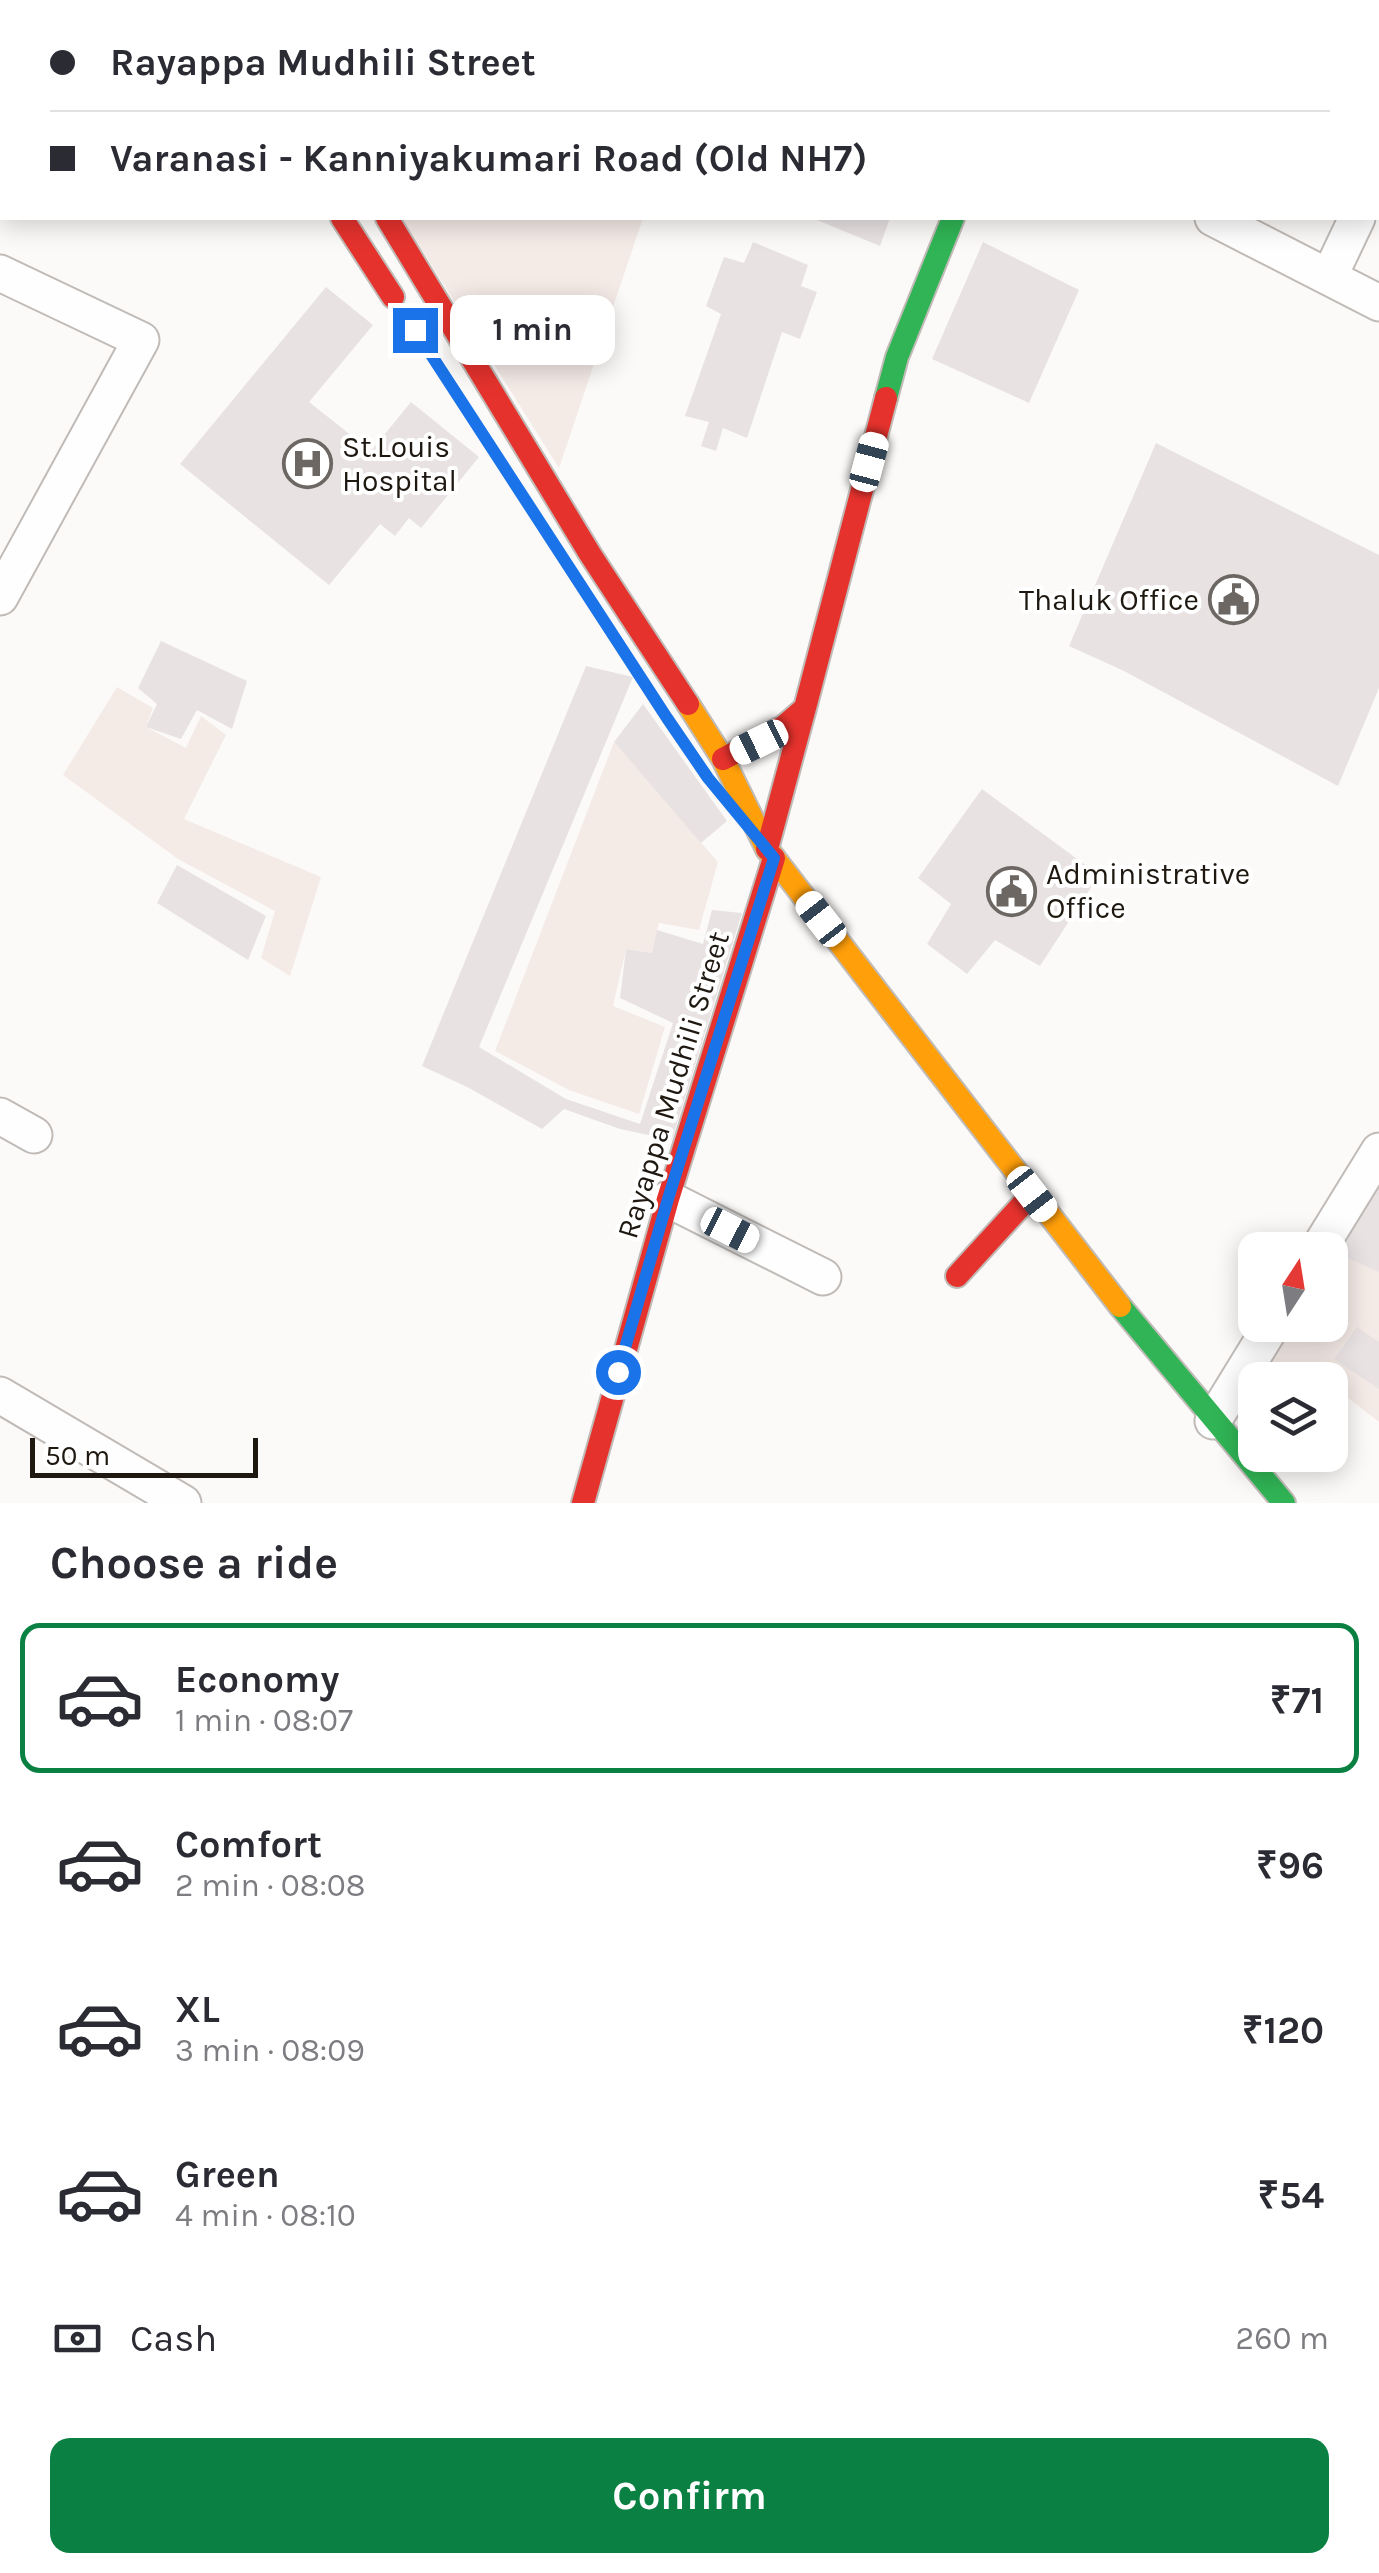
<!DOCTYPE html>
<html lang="en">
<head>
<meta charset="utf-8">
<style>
	:root { --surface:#fff; --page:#f2f2f3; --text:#2b2b33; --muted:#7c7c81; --line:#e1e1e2; --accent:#0b8043 }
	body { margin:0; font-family:Karla,sans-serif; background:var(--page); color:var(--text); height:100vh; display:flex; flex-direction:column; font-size:38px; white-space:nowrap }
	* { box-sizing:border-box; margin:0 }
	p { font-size:32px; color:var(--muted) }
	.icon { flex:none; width:55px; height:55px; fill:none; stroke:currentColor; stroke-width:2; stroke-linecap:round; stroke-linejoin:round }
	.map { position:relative; height:1503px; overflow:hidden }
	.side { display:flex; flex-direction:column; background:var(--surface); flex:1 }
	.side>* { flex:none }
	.top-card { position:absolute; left:0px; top:0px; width:1380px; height:220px; box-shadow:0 5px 25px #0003; display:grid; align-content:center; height:220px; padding:0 50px; background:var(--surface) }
	.needle { width:65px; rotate:12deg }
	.buttons { position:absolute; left:1238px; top:1232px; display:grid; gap:20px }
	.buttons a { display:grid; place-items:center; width:110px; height:110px; border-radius:20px; background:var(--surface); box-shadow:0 5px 25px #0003; font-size:50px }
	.scale { position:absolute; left:30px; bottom:25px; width:228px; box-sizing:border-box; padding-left:10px; border:5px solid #1e1811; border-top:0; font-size:28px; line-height:35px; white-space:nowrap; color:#1e1811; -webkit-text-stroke:8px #fff; paint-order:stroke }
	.end { position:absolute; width:45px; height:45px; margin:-22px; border:12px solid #1a73e8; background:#fff; box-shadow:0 0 0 5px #fff }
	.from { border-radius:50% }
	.bubble { position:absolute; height:70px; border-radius:20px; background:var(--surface); box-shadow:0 5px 25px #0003; font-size:32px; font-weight:700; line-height:70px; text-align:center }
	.car { position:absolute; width:30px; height:60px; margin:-30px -15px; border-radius:12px; box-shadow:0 0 8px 2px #0007; background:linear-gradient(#fff 24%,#345 0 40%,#fff 0 76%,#345 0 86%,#fff 0) }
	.top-card b { display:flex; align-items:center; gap:35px; height:95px; font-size:38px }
	.top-card b+b { border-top:2px solid var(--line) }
	.top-card i { width:25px; height:25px; background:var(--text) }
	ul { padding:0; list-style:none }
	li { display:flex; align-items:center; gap:30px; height:150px; margin:0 20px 15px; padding:0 30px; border:5px solid transparent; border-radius:20px }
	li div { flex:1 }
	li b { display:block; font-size:38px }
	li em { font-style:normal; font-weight:700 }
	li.on { border-color:var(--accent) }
	li>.icon { width:90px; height:90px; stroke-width:1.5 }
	h2 { padding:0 50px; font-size:45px; line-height:120px }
	.pay { display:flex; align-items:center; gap:25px; height:110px; padding:0 50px; font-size:38px }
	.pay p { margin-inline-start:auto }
	.primary-button { display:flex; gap:20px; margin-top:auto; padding:20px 50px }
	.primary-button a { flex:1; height:115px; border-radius:20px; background:var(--accent); color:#fff; font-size:40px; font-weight:700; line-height:115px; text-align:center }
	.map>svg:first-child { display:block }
</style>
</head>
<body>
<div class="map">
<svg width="1379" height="1503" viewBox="0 0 1379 1503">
	<rect width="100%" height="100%" fill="#fcfaf8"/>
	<!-- education -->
	<path fill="#f4eae6" d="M370,0H625L631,2H368Z
		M402,218H643L559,468Z
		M117,687L153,708L146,727L186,748L201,716L226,735L184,819L321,877L290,976L261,958L275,911L178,859L63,775Z
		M614,742L718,862L699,930L659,923L652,953L626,949L613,1006L665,1027L639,1114L569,1090L495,1051Z
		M1379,1166V1422L1330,1384V1380H1324L1301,1362L1291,1380H1258L1287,1325H1330V1251Z"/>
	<!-- building -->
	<path fill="#e8e2e3" d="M812,218H890L880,246Z
		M753,242L808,265L801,286L817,292L800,339L782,332L747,438L723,428L716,451L701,446L709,422L685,416L721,314L706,306L724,257L744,263Z
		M983,242L1079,290L1029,403L932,359Z
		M326,287L373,325L309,402L371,451L411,402L479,457L421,528L409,518L395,536L380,524L329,585L180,464Z
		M1156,443L1379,555V688L1338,786L1124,671L1069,646Z
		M161,641L247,681L232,729L197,710L181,739L146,727L157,704L138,688Z
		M586,666L633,677L479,1047L566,1099L640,1124L673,1023L620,998L626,949L652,953L657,930L703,944L712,910L742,913L672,1140L620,1129L564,1109L542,1129L469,1088L422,1066Z
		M643,704L727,821L701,843L614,742Z
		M982,789L1099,875L1040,966L995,940L967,974L927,944L951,904L918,878Z
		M177,865L266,916L248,960L157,903Z
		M1379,1180V1272L1336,1253Z
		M1357,1327L1379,1342V1389L1334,1359Z"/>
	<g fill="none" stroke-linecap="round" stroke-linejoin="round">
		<defs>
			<path id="street" d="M935,0L942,2
				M1086,0L1091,2
				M1199,0L1204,2
				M1378,173L1379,170
				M1213,218L1379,303
				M0,273L141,340L0,597
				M1329,277L1357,218
				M0,1116L34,1135
				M668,1199L823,1277
				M1318,1250L1379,1151
				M0,1395L183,1503
				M1213,1421L1272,1325"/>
			<path id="fast" d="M235,0L237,2
				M886,398L897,357L953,218
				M1120,1306L1284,1503"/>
			<path id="slow" d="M1048,2L1049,0
				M688,704L723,759L767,849L1120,1306"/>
			<path id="jam" d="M192,0L194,2
				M342,218L393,297
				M387,218L590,554L688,704
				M723,759L783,727L805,708L886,398
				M767,849L805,708
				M957,1276L1032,1194
				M583,1503L668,1199L774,858"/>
		</defs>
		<!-- street casing -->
		<use href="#street" stroke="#c0bbb7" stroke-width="39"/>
		<!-- fast casing -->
		<use href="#fast" stroke="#c0bbb7" stroke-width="26"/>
		<!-- slow casing -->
		<use href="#slow" stroke="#c0bbb7" stroke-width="26"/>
		<!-- jam casing -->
		<use href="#jam" stroke="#c0bbb7" stroke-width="26"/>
		<!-- street -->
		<use href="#street" stroke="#fffefe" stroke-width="35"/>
		<!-- fast -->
		<use href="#fast" stroke="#30b455" stroke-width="22"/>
		<!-- slow -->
		<use href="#slow" stroke="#ff9f0a" stroke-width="22"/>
		<!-- jam -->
		<use href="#jam" stroke="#e5322d" stroke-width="22"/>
	</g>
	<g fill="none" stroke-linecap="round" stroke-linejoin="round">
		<!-- route -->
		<path stroke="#1a73e8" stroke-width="12" d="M415,330L667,718L708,778L774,858L668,1199L618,1372"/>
	</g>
	<!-- icons -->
	<defs>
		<symbol id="hospital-ring" viewBox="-11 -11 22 22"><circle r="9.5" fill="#fff" stroke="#6c6762" stroke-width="1.5"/><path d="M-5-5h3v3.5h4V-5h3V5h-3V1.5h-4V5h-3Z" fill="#6c6762"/></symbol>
		<symbol id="civic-ring" viewBox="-11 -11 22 22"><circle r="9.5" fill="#fff" stroke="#6c6762" stroke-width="1.5"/><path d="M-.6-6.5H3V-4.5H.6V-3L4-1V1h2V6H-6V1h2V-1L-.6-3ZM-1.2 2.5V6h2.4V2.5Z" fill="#6c6762"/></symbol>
	</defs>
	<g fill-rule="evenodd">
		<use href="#hospital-ring" x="280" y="436" width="55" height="55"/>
		<use href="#civic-ring" x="1206" y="572" width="55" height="55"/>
		<use href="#civic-ring" x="984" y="864" width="55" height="55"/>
	</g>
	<g text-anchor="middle" stroke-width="8" stroke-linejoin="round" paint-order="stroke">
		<!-- poi labels -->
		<g font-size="30" fill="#1e1811" stroke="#fff" text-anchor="start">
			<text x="342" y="457">St.Louis<tspan x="342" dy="34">Hospital</tspan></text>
			<text x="1199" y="610" text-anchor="end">Thaluk Office</text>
			<text x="1046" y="884">Administrative<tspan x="1046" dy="34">Office</tspan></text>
		</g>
		<!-- street labels -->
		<g font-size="30" fill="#1e1811" stroke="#fff">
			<text transform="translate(673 1085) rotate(-73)" y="10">Rayappa Mudhili Street</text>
		</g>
	</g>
</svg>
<div class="buttons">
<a><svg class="needle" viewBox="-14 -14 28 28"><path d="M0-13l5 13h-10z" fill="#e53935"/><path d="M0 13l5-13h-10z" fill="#7c7c81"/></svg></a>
<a><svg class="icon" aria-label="layers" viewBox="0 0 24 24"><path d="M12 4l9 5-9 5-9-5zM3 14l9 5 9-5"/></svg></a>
</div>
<div class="scale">50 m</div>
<i class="end from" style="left:618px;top:1372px"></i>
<i class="end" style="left:415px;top:330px"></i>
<div class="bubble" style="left:450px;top:295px;width:165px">1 min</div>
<i class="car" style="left:869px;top:462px;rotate:15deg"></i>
<i class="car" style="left:759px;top:742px;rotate:244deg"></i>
<i class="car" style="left:821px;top:919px;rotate:322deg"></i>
<i class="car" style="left:1032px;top:1194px;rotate:142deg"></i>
<i class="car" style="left:730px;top:1230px;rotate:117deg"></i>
<div class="top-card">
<b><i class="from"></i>Rayappa Mudhili Street</b>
<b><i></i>Varanasi - Kanniyakumari Road (Old NH7)</b>
</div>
</div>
<section class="side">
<h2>Choose a ride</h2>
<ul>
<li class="on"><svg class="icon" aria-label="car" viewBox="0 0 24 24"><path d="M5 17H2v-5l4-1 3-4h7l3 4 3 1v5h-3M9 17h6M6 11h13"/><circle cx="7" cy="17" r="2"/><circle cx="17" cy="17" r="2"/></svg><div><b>Economy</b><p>1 min · 08:07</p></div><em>₹71</em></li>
<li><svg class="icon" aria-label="car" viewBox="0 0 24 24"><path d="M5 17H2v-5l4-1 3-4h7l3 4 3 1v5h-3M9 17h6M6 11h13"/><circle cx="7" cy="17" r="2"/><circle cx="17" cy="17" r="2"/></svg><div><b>Comfort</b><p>2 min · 08:08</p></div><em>₹96</em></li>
<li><svg class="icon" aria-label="car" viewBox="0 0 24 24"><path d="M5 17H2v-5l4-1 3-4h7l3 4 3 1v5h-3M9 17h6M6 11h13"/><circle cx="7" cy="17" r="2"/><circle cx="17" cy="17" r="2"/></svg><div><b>XL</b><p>3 min · 08:09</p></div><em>₹120</em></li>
<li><svg class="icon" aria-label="car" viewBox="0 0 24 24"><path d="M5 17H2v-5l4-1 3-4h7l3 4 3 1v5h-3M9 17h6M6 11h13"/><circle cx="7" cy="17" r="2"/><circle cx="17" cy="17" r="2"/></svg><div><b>Green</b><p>4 min · 08:10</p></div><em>₹54</em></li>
</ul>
<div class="pay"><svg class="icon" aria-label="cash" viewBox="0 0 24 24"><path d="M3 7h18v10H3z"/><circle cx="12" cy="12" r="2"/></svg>Cash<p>260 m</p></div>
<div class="primary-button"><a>Confirm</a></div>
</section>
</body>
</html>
